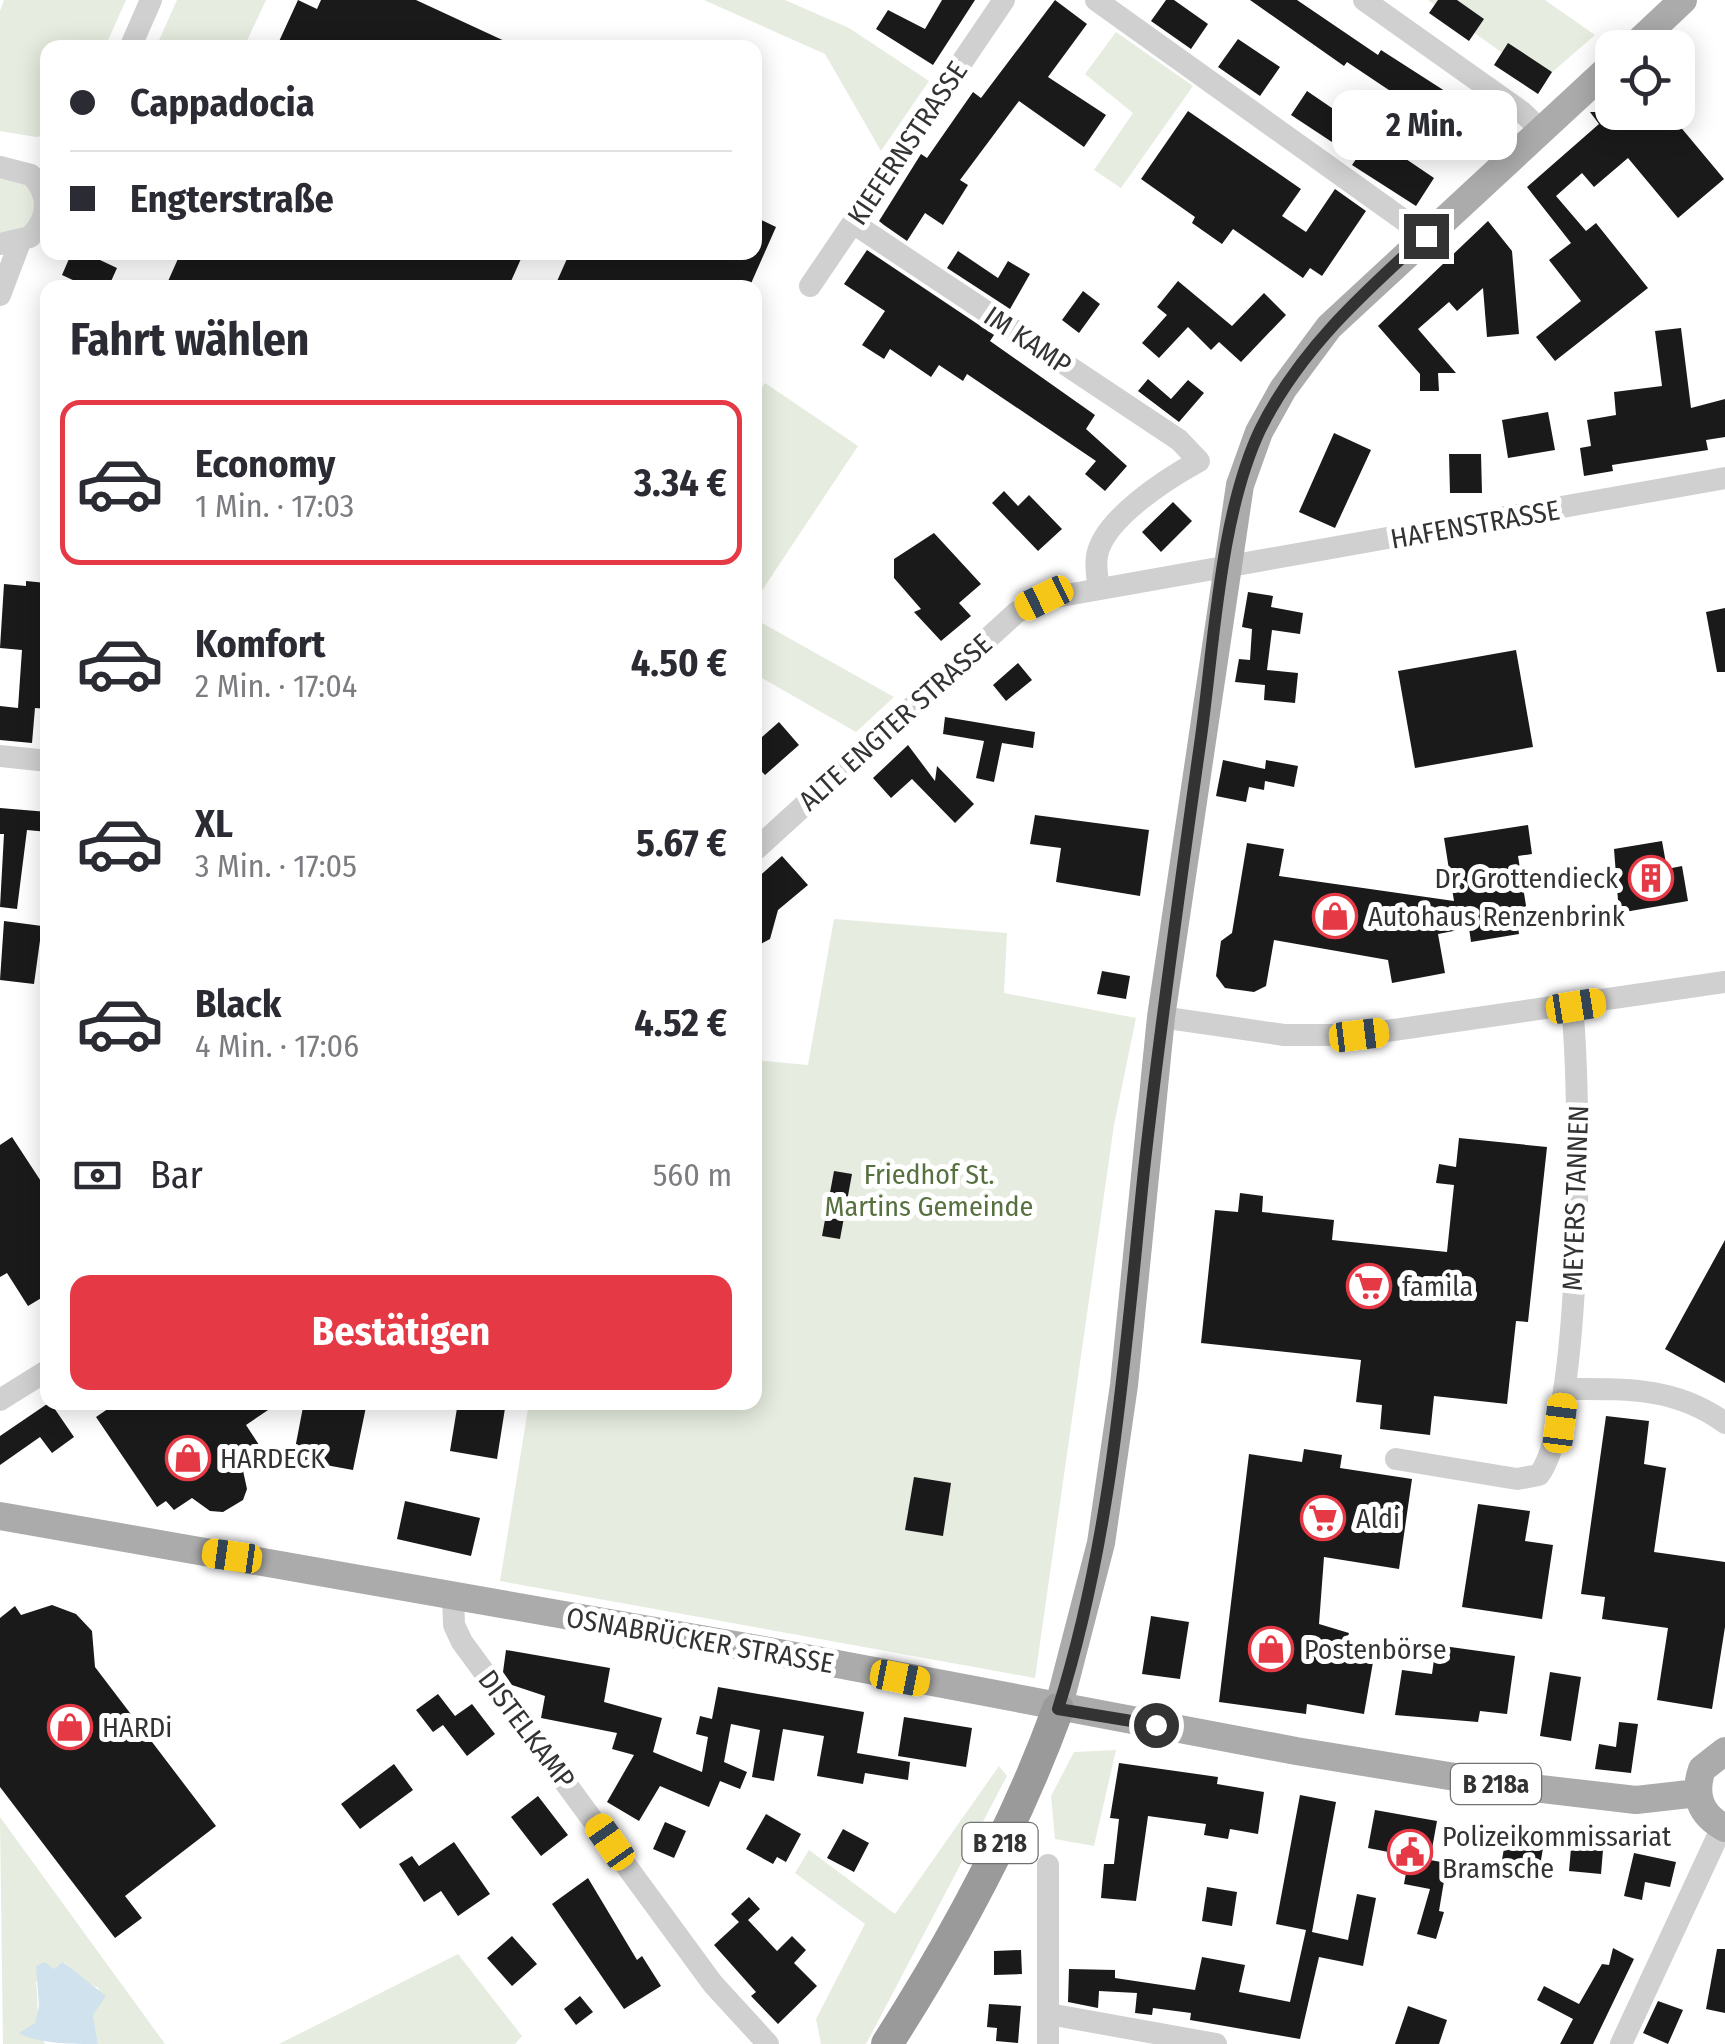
<!DOCTYPE html>
<html lang="de">
<head>
<meta charset="utf-8">
<style>
	:root { --surface:#fff; --page:#f2f2f3; --text:#2b2b33; --muted:#7c7c81; --line:#e1e1e2; --accent:#e63946 }
	body { margin:0; font-family:"Fira Sans Condensed",sans-serif; background:var(--page); color:var(--text); height:100vh; display:flex; flex-direction:column; font-size:38px; white-space:nowrap }
	* { box-sizing:border-box; margin:0 }
	p { font-size:32px; color:var(--muted) }
	.icon { flex:none; width:55px; height:55px; fill:none; stroke:currentColor; stroke-width:2; stroke-linecap:round; stroke-linejoin:round }
	.map { position:relative; flex:1; overflow:hidden }
	.sheet { position:absolute; left:40px; top:280px; width:722px; height:1130px; display:flex; flex-direction:column; background:var(--surface); border-radius:20px; box-shadow:0 5px 25px #0003 }
	.sheet>* { flex:none }
	.banner { position:absolute; left:40px; top:40px; width:722px; height:220px; border-radius:20px; box-shadow:0 5px 25px #0003; display:grid; align-content:center; height:220px; padding:0 30px; background:var(--surface) }
	.controls { position:absolute; left:1595px; top:30px; display:grid; gap:20px }
	.controls a { display:grid; place-items:center; width:100px; height:100px; border-radius:20px; background:var(--surface); box-shadow:0 5px 25px #0003; font-size:50px }
	.end { position:absolute; width:45px; height:45px; margin:-22px; border:12px solid #333; background:#fff; box-shadow:0 0 0 5px #fff }
	.from { border-radius:50% }
	.bubble { position:absolute; height:70px; border-radius:20px; background:var(--surface); box-shadow:0 5px 25px #0003; font-size:32px; font-weight:700; line-height:70px; text-align:center }
	.car { position:absolute; width:30px; height:60px; margin:-30px -15px; border-radius:12px; box-shadow:0 0 8px 2px #0007; background:linear-gradient(#f5c518 24%,#345 0 40%,#f5c518 0 76%,#345 0 86%,#f5c518 0) }
	.banner b { display:flex; align-items:center; gap:35px; height:95px; font-size:38px }
	.banner b+b { border-top:2px solid var(--line) }
	.banner i { width:25px; height:25px; background:var(--text) }
	ul { padding:0; list-style:none }
	li { display:flex; align-items:center; gap:30px; height:165px; margin:0 20px 15px; padding:0 10px; border:5px solid transparent; border-radius:20px }
	li div { flex:1 }
	li b { display:block; font-size:38px }
	li em { font-style:normal; font-weight:700 }
	li.on { border-color:var(--accent) }
	li>.icon { width:90px; height:90px; stroke-width:1.5 }
	h2 { padding:0 30px; font-size:45px; line-height:120px }
	.pay { display:flex; align-items:center; gap:25px; height:110px; padding:0 30px; font-size:38px }
	.pay p { margin-inline-start:auto }
	.action { display:flex; gap:20px; margin-top:auto; padding:20px 30px }
	.action a { flex:1; height:115px; border-radius:20px; background:var(--accent); color:#fff; font-size:40px; font-weight:700; line-height:115px; text-align:center }
	.map>svg:first-child { display:block }
</style>
</head>
<body>
<div class="map">
<svg width="1725" height="2044" viewBox="0 0 1725 2044">
	<rect width="100%" height="100%" fill="#fff"/>
	<!-- green -->
	<path fill="#e6ecdf" d="M4,0H126L105,47L48,48L47,135L36,137L0,131V11Z
		M177,0H266L244,47H156Z
		M704,0H785L849,28L929,81L881,151L825,54Z
		M1428,0H1545L1595,35L1542,81Z
		M1116,32L1193,86L1121,188L1094,170L1133,113L1085,74Z
		M0,178L20,179C37,197 39,208 25,228L0,233Z
		M765,383L858,446L755,601V399Z
		M755,619L894,697L856,732L755,674Z
		M834,919L1007,933L1004,993L1136,1018L1114,1125L1035,1678L500,1581L529,1403L755,1402V1060L808,1065Z
		M1116,1750L1094,1846L1055,1839L1051,1796L1074,1752Z
		M999,1766L1007,1776L866,2044H821L816,2019L865,1924L795,1873L809,1850L895,1914Z
		M0,1817L165,2044H98L93,2015L99,1988L85,1982L64,1962L36,1982C39,2006 35,2022 45,2044H3Z
		M458,1954L522,2036L515,2044H279Z"/>
	<!-- water -->
	<path fill="#cfe2ee" d="M45,1962L54,1969L63,1962L106,1996L93,2015L98,2044C73,2044 38,2044 19,2033L35,2023L39,2006L36,1966Z"/>
	<!-- building -->
	<path fill="#1a1a1a" d="M298,0L317,9L321,0H416L520,48H276Z
		M942,0H975L933,65L876,29L888,10L925,29Z
		M1055,0L1087,24L1048,77L1106,115L1084,147L1019,101L960,180L968,185L943,225L925,213L907,241L884,225L879,221L921,154L927,158L973,92L981,98Z
		M1166,0H1174L1208,24L1191,49L1151,21Z
		M1250,0H1297L1378,55L1381,50L1501,127L1483,153L1347,62L1344,66Z
		M1438,0H1457L1484,19L1469,41L1429,13Z
		M1238,39L1280,67L1260,96L1218,67Z
		M1508,43L1552,72L1538,94L1494,65Z
		M1307,91L1348,119L1332,142L1291,115Z
		M1612,103V112H1668L1724,179L1678,218L1628,158L1594,187L1582,173L1556,196L1586,231L1596,223L1648,288L1555,361L1536,337L1581,301L1549,260L1571,243L1527,187L1599,124L1590,112H1601Z
		M1188,111L1301,189L1282,216L1306,232L1335,189L1366,211L1322,276L1310,268L1303,278L1233,229L1222,244L1192,223L1195,217L1141,179Z
		M1372,136L1434,178L1416,206L1352,165Z
		M755,217L776,227L749,288H554L570,252H755Z
		M1488,221L1512,251L1519,334L1487,337L1483,288L1457,311L1449,302L1418,329L1456,373H1438L1439,391H1420V374L1378,326Z
		M867,250L994,335L990,341L1095,415L1086,429L1127,466L1105,491L1085,474L1096,461L967,374L963,381L939,365L931,377L890,349L884,359L862,345L885,311L844,284Z
		M958,251L998,278L1008,261L1030,274L1010,309L947,268Z
		M72,252H83L117,268L108,288H90L62,275Z
		M181,252H524L508,288H165Z
		M1178,281L1232,326L1264,293L1286,315L1241,362L1219,342L1211,350L1188,327L1159,358L1142,343L1167,315L1157,307Z
		M1083,291L1100,304L1079,333L1062,320Z
		M1681,328L1691,408L1725,399V437L1706,440L1708,450L1612,465L1613,471L1584,476L1580,448L1591,446L1587,420L1616,415L1614,392L1662,386L1655,331Z
		M1148,379L1171,399L1188,380L1204,393L1179,422L1138,391Z
		M1548,412L1555,450L1508,458L1502,420Z
		M1334,433L1371,450L1335,528L1299,512Z
		M1449,454H1481L1482,493H1450Z
		M1004,491L1018,506L1029,495L1062,529L1038,551L992,503Z
		M1173,502L1192,521L1161,552L1142,532Z
		M934,533L981,584L959,603L971,616L941,641L914,612L921,609L894,578V559Z
		M26,581L46,583L43,629L48,630V709L35,708L32,743L0,740V706L18,708L22,650L0,648L4,584L26,586Z
		M1248,592L1273,596L1271,607L1303,613L1300,634L1272,630L1267,670L1298,673L1295,703L1264,700L1265,685L1235,682L1239,659L1250,660L1252,629L1242,627Z
		M1725,608V672H1717L1706,612Z
		M1516,650L1533,747L1415,768L1398,671Z
		M1018,663L1032,680L1006,701L993,685Z
		M945,717L1035,732L1033,748L1002,743L994,782L976,778L984,741L943,734Z
		M779,722L799,745L765,775L755,764V743Z
		M908,745L935,781L937,766L974,804L955,823L912,779L891,798L873,778Z
		M1223,760L1265,769L1266,760L1298,766L1294,787L1265,781L1264,790L1249,787L1246,802L1216,796Z
		M0,808L48,812V832L27,830L17,909L0,907L4,834H0Z
		M1035,815L1149,830L1140,896L1056,882L1061,848L1030,844Z
		M1528,825L1532,854L1518,856L1528,918L1517,920L1519,934L1471,942L1469,928L1438,934L1445,973L1392,983L1388,960L1274,940L1266,986L1254,992L1225,988L1216,976L1221,941L1232,933L1247,843L1284,849L1279,876L1454,901L1444,838Z
		M1662,841L1667,869L1682,866L1688,901L1619,913L1614,849Z
		M782,856L808,885L778,910L770,939L755,947V880Z
		M4,921L42,926L34,984L0,980Z
		M1102,971L1130,976L1126,999L1097,994Z
		M12,1137L48,1192V1294L28,1306L7,1273L0,1277V1145Z
		M1459,1138L1547,1147L1528,1322L1516,1321L1507,1404L1434,1396L1430,1435L1380,1429L1382,1405L1356,1402L1361,1360L1201,1343L1215,1210L1238,1212L1240,1193L1263,1196L1262,1212L1334,1220L1332,1240L1447,1252L1454,1185L1436,1183L1439,1164L1456,1167Z
		M834,1171L852,1174L840,1239L822,1236Z
		M1725,1240V1383L1665,1349Z
		M50,1402L74,1437L52,1453L40,1437L0,1465V1436Z
		M118,1402H280L246,1425L263,1451L242,1466L247,1489L243,1500L223,1512L210,1511L192,1498L174,1510L166,1501L157,1507L96,1417Z
		M304,1402H367L353,1470L293,1459Z
		M458,1402H506L497,1459L450,1451Z
		M1606,1416L1649,1421L1644,1464L1666,1468L1654,1552L1725,1562V1627L1712,1709L1657,1700L1668,1628L1602,1619L1605,1597L1581,1594Z
		M1304,1449L1342,1455L1340,1468L1412,1479L1399,1569L1324,1557L1319,1624L1349,1633L1342,1657L1373,1662L1364,1714L1307,1704L1306,1714L1219,1702L1249,1454L1302,1462Z
		M914,1477L951,1483L943,1536L905,1530Z
		M405,1501L480,1518L471,1556L397,1539Z
		M1478,1504L1530,1511L1525,1541L1553,1545L1542,1619L1462,1607Z
		M52,1605L76,1614L92,1631L95,1667L216,1826L125,1896L142,1918L115,1938L0,1787V1618L15,1606L21,1615Z
		M1151,1616L1189,1622L1180,1679L1142,1674Z
		M1436,1645L1515,1656L1507,1714L1480,1711L1478,1722L1395,1715L1402,1670L1432,1674Z
		M506,1650L610,1668L604,1702L662,1718L653,1752L702,1772L708,1737L696,1734L700,1716L712,1719L718,1687L864,1712L857,1753L910,1762L908,1780L865,1773L863,1784L817,1776L824,1736L783,1729L774,1781L752,1777L760,1730L731,1724L724,1762L747,1772L740,1789L720,1781L709,1807L660,1786L639,1821L607,1802L634,1755L612,1749L617,1733L541,1718L545,1696L512,1685L503,1672Z
		M1550,1672L1581,1677L1571,1741L1540,1736Z
		M438,1694L455,1716L472,1704L495,1734L467,1756L443,1725L433,1732L416,1710Z
		M904,1717L972,1728L966,1767L898,1756Z
		M1619,1722L1638,1724L1631,1773L1595,1769L1599,1744L1616,1747Z
		M1119,1763L1218,1777L1217,1784L1264,1792L1258,1834L1230,1829L1228,1839L1204,1835L1206,1824L1148,1816L1136,1901L1101,1898L1104,1864H1114L1119,1819L1110,1818Z
		M394,1764L413,1790L360,1829L341,1804Z
		M1300,1795L1336,1802L1312,1932L1348,1940L1357,1894L1376,1898L1363,1966L1319,1957L1300,2039L1190,2020L1191,2013L1153,2008L1152,2015L1135,2013L1137,1993L1099,1991L1098,2008L1068,2002L1069,1969L1115,1970V1978L1195,1990L1202,1957L1245,1965L1239,1992L1290,2002L1306,1930L1276,1924Z
		M538,1796L568,1835L541,1856L511,1817Z
		M1375,1810L1437,1821L1430,1860L1447,1863L1439,1911L1444,1912L1436,1939L1417,1934L1430,1889L1404,1884L1409,1856L1368,1848Z
		M766,1814L801,1834L786,1862L777,1857L773,1864L746,1849Z
		M665,1822L686,1831L674,1858L653,1849Z
		M843,1829L869,1843L854,1872L827,1858Z
		M1507,1830L1545,1836L1540,1866L1520,1863L1518,1875L1500,1872Z
		M454,1842L490,1894L458,1916L441,1891L424,1902L399,1864L412,1856L419,1866Z
		M1571,1848L1603,1850L1601,1874L1569,1871Z
		M1634,1853L1676,1862L1670,1887L1645,1882L1642,1900L1624,1896Z
		M588,1878L637,1960L642,1956L661,1986L624,2009L552,1904Z
		M1207,1887L1237,1892L1232,1926L1202,1921Z
		M749,1897L760,1909L748,1920L777,1951L792,1936L806,1950L794,1963L817,1986L778,2024L751,1996L756,1992L714,1945L739,1922L731,1914Z
		M512,1936L537,1964L512,1986L487,1958Z
		M1613,1948L1634,1959L1593,2044H1560L1573,2019L1537,2000L1544,1986L1579,2004L1602,1964L1609,1965Z
		M1717,1949H1725V2013L1706,2009Z
		M1021,1950L1022,1974L994,1975V1951Z
		M580,1996L593,2012L576,2025L564,2009Z
		M1658,2001L1683,2010L1668,2044L1643,2033Z
		M989,2004L1021,2006L1018,2043L996,2041L997,2028L987,2027Z
		M1408,2006L1447,2020L1439,2044H1395Z"/>
	<g fill="none" stroke-linecap="round" stroke-linejoin="round">
		<!-- minor -->
		<path stroke="#d0d0d0" stroke-width="22" d="M1096,0L1426,236
			M1364,0L1522,112L1542,131
			M130,48L151,0
			M0,167L31,175C50,195 50,217 30,237L0,244
			M853,223L1179,440L1199,461C1168,478 1103,519 1097,556C1095,566 1098,578 1098,588
			M810,286L1004,0
			M0,295L20,242
			M0,756L48,761
			M755,850L1017,612L1044,599L1725,478
			M1161,1017L1284,1035H1359L1725,982
			M1564,1389C1623,1389 1675,1386 1725,1423
			M0,1400L48,1370
			M1396,1459L1517,1479L1539,1475C1584,1414 1581,1092 1572,1007
			M453,1595L454,1625L462,1642L713,1984L768,2044
			M1048,1865V2044
			M1049,2014L1216,2044
			M1621,2044L1722,1827"/>
		<!-- major -->
		<path stroke="#ababab" stroke-width="28" d="M1632,48L1683,0
			M0,1516L758,1649L1296,1751L1498,1784L1636,1800L1698,1793
			M1058,1709L1101,1543L1124,1385L1161,1017L1240,485L1259,432L1283,389L1329,327L1612,65
			M1725,1751L1702,1769C1693,1795 1700,1815 1725,1828"/>
		<!-- highway -->
		<path stroke="#9a9a9a" stroke-width="32" d="M887,2044C955,1938 1015,1827 1058,1709"/>
	</g>
	<g fill="none" stroke-linecap="round" stroke-linejoin="round">
		<!-- route -->
		<path stroke="#333" stroke-width="12" d="M1156,1725L1058,1709C1113,1534 1125,1352 1144,1170C1160,1027 1180,886 1200,744C1214,648 1219,517 1260,430C1299,351 1362,294 1426,236"/>
	</g>
	<!-- icons -->
	<defs>
		<symbol id="building-ring" viewBox="-11 -11 22 22"><circle r="9.5" fill="#fff" stroke="#e63946" stroke-width="1.5"/><path d="M-4-6H4V6H1V3H-1V6H-4ZM-2.5-4.3h1.7v1.8h-1.7ZM.8-4.3h1.7v1.8H.8ZM-2.5-1h1.7V.8h-1.7ZM.8-1h1.7V.8H.8Z" fill="#e63946"/></symbol>
		<symbol id="shop-ring" viewBox="-11 -11 22 22"><circle r="9.5" fill="#fff" stroke="#e63946" stroke-width="1.5"/><path d="M-5-2.5h2.3a2.7 3.5 0 0 1 5.4 0H5L5.5 6h-11ZM-1.5-2.5h3a1.5 2.3 0 0 0-3 0Z" fill="#e63946"/></symbol>
		<symbol id="supermarket-ring" viewBox="-11 -11 22 22"><circle r="9.5" fill="#fff" stroke="#e63946" stroke-width="1.5"/><path d="M-6-5.5h2.5l.6 2H6L4.5 2H-2.5L-4.4-4H-6ZM-1.5 3.2a1.3 1.3 0 1 0 .1 0ZM3 3.2a1.3 1.3 0 1 0 .1 0Z" fill="#e63946"/></symbol>
		<symbol id="civic-ring" viewBox="-11 -11 22 22"><circle r="9.5" fill="#fff" stroke="#e63946" stroke-width="1.5"/><path d="M-.6-6.5H3V-4.5H.6V-3L4-1V1h2V6H-6V1h2V-1L-.6-3ZM-1.2 2.5V6h2.4V2.5Z" fill="#e63946"/></symbol>
	</defs>
	<g fill-rule="evenodd">
		<use href="#building-ring" x="1626" y="853" width="50" height="50"/>
		<use href="#shop-ring" x="1310" y="891" width="50" height="50"/>
		<use href="#supermarket-ring" x="1344" y="1261" width="50" height="50"/>
		<use href="#shop-ring" x="163" y="1433" width="50" height="50"/>
		<use href="#supermarket-ring" x="1298" y="1493" width="50" height="50"/>
		<use href="#shop-ring" x="1246" y="1624" width="50" height="50"/>
		<use href="#shop-ring" x="45" y="1702" width="50" height="50"/>
		<use href="#civic-ring" x="1385" y="1827" width="50" height="50"/>
	</g>
	<g text-anchor="middle" stroke-width="10" stroke-linejoin="round" paint-order="stroke">
		<!-- shield labels -->
		<g fill="#fff" stroke="#707070" stroke-width="2.5">
			<rect x="1451" y="1764" width="90" height="40" rx="8"/>
			<rect x="962.5" y="1823" width="75" height="40" rx="8"/>
		</g>
		<g font-size="25" font-weight="bold" fill="#333">
			<text x="1496" y="1793">B 218a</text>
			<text x="1000" y="1852">B 218</text>
		</g>
		<!-- street labels -->
		<g font-size="28" fill="#333" stroke="#fff">
			<text transform="translate(907 143) rotate(-56)" y="10">KIEFERNSTRASSE</text>
			<text transform="translate(1028 340) rotate(34)" y="10">IM KAMP</text>
			<text transform="translate(1475 524) rotate(-10)" y="10">HAFENSTRASSE</text>
			<text transform="translate(895 722) rotate(-42)" y="10">ALTE ENGTER STRASSE</text>
			<text transform="translate(1575 1198) rotate(-88)" y="10">MEYERS TANNEN</text>
			<text transform="translate(700 1640) rotate(10)" y="10">OSNABRÜCKER STRASSE</text>
			<text transform="translate(527 1729) rotate(53)" y="10">DISTELKAMP</text>
		</g>
		<!-- poi labels -->
		<g font-size="28" fill="#333" stroke="#fff" text-anchor="start">
			<text x="1618" y="888" text-anchor="end">Dr. Grottendieck</text>
			<text x="1368" y="926">Autohaus Renzenbrink</text>
			<text x="1402" y="1296">famila</text>
			<text x="220" y="1468">HARDECK</text>
			<text x="1356" y="1528">Aldi</text>
			<text x="1304" y="1659">Postenbörse</text>
			<text x="102" y="1737">HARDi</text>
			<text x="1442" y="1846">Polizeikommissariat<tspan x="1442" dy="32">Bramsche</tspan></text>
		</g>
		<!-- park labels -->
		<g font-size="28" fill="#56703f" stroke="#fff">
			<text x="929" y="1184">Friedhof St.<tspan x="929" dy="32">Martins Gemeinde</tspan></text>
		</g>
	</g>
</svg>
<div class="controls">
<a><svg class="icon" aria-label="locate" viewBox="0 0 24 24"><circle cx="12" cy="12" r="6"/><path d="M12 2v4M12 18v4M2 12h4M18 12h4"/></svg></a>
</div>
<i class="end from" style="left:1156px;top:1725px"></i>
<i class="end" style="left:1426px;top:236px"></i>
<div class="bubble" style="left:1332px;top:90px;width:185px">2 Min.</div>
<i class="car" style="left:1044px;top:598px;rotate:244deg"></i>
<i class="car" style="left:1576px;top:1006px;rotate:81deg"></i>
<i class="car" style="left:1359px;top:1035px;rotate:83deg"></i>
<i class="car" style="left:1560px;top:1423px;rotate:7deg"></i>
<i class="car" style="left:232px;top:1556px;rotate:278deg"></i>
<i class="car" style="left:900px;top:1678px;rotate:101deg"></i>
<i class="car" style="left:610px;top:1842px;rotate:325deg"></i>
<div class="banner">
<b><i class="from"></i>Cappadocia</b>
<b><i></i>Engterstraße</b>
</div>
<section class="sheet">
<h2>Fahrt wählen</h2>
<ul>
<li class="on"><svg class="icon" aria-label="car" viewBox="0 0 24 24"><path d="M5 17H2v-5l4-1 3-4h7l3 4 3 1v5h-3M9 17h6M6 11h13"/><circle cx="7" cy="17" r="2"/><circle cx="17" cy="17" r="2"/></svg><div><b>Economy</b><p>1 Min. · 17:03</p></div><em>3.34 €</em></li>
<li><svg class="icon" aria-label="car" viewBox="0 0 24 24"><path d="M5 17H2v-5l4-1 3-4h7l3 4 3 1v5h-3M9 17h6M6 11h13"/><circle cx="7" cy="17" r="2"/><circle cx="17" cy="17" r="2"/></svg><div><b>Komfort</b><p>2 Min. · 17:04</p></div><em>4.50 €</em></li>
<li><svg class="icon" aria-label="car" viewBox="0 0 24 24"><path d="M5 17H2v-5l4-1 3-4h7l3 4 3 1v5h-3M9 17h6M6 11h13"/><circle cx="7" cy="17" r="2"/><circle cx="17" cy="17" r="2"/></svg><div><b>XL</b><p>3 Min. · 17:05</p></div><em>5.67 €</em></li>
<li><svg class="icon" aria-label="car" viewBox="0 0 24 24"><path d="M5 17H2v-5l4-1 3-4h7l3 4 3 1v5h-3M9 17h6M6 11h13"/><circle cx="7" cy="17" r="2"/><circle cx="17" cy="17" r="2"/></svg><div><b>Black</b><p>4 Min. · 17:06</p></div><em>4.52 €</em></li>
</ul>
<div class="pay"><svg class="icon" aria-label="cash" viewBox="0 0 24 24"><path d="M3 7h18v10H3z"/><circle cx="12" cy="12" r="2"/></svg>Bar<p>560 m</p></div>
<div class="action"><a>Bestätigen</a></div>
</section>
</div>
</body>
</html>
